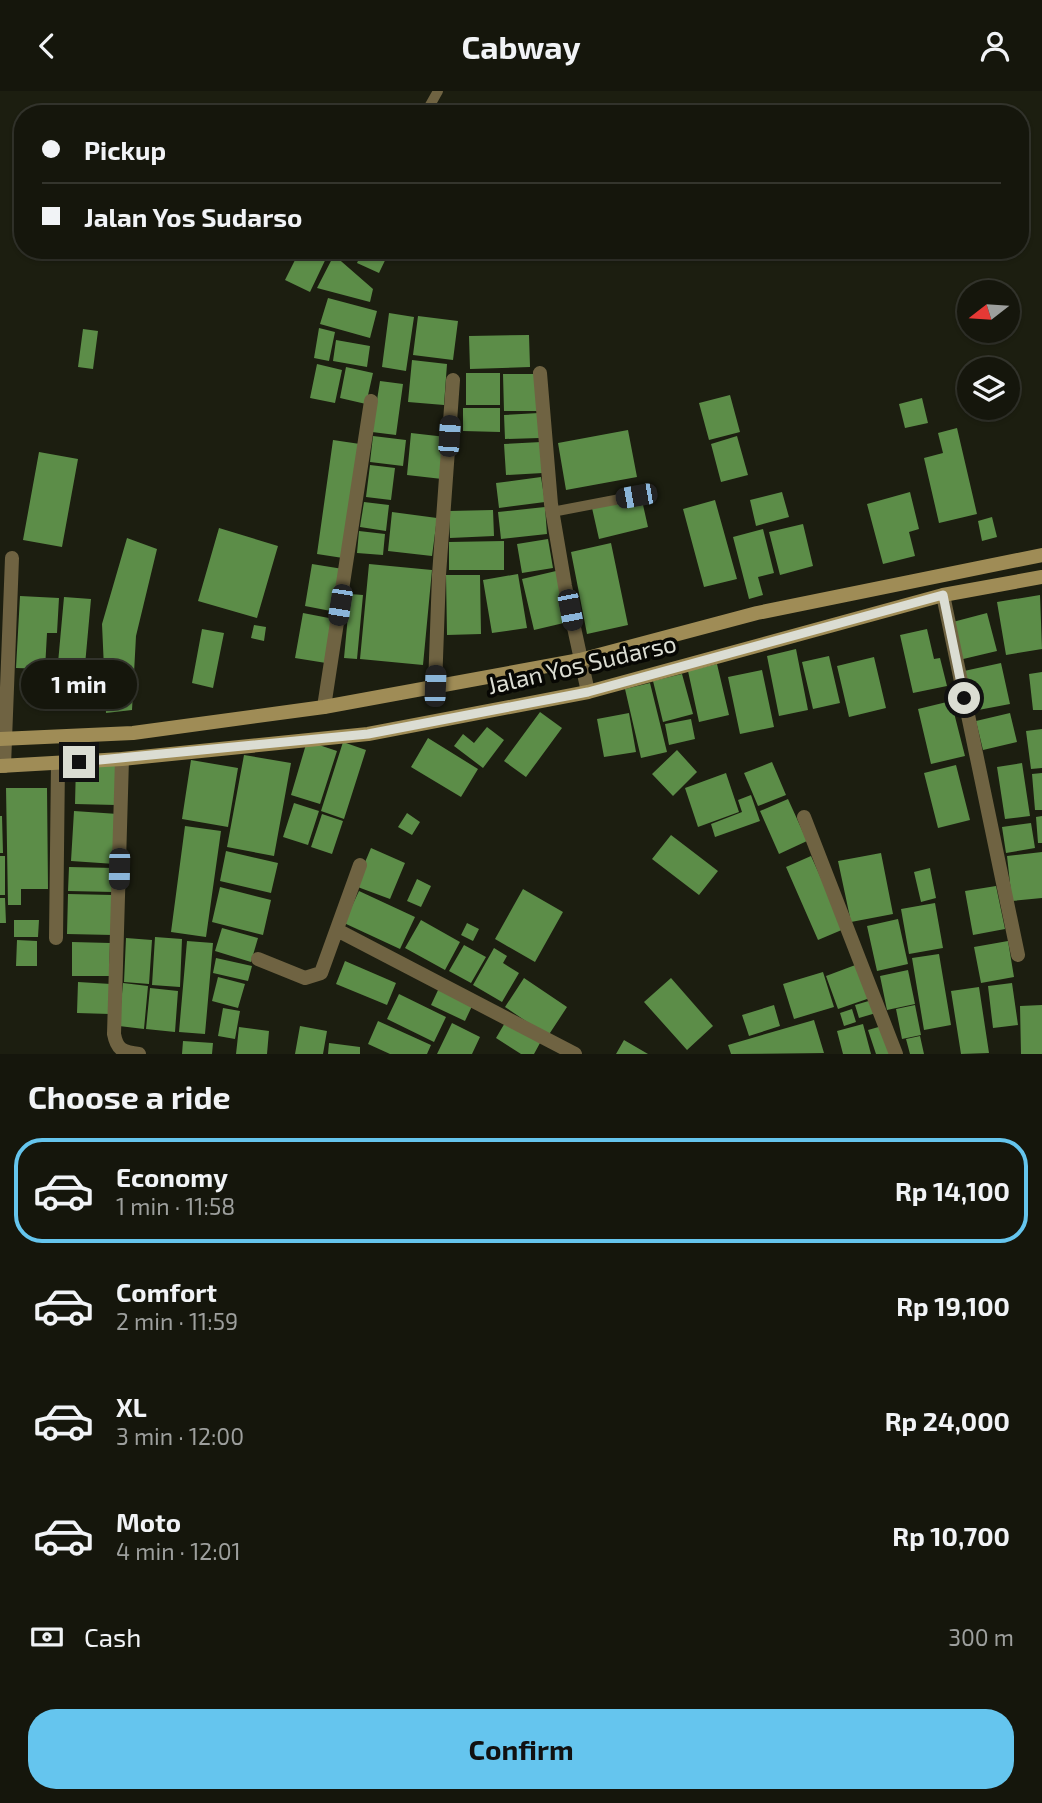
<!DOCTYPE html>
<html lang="en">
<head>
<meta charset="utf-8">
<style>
	:root { --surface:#15160c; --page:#22231a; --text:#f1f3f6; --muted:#9d9f9d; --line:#34352d; --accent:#65c5ee }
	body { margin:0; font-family:"Exo 2",sans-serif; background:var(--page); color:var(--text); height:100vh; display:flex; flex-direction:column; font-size:26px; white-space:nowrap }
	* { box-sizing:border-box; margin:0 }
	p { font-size:23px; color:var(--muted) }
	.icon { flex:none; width:38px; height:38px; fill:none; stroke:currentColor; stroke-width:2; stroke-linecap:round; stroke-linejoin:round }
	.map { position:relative; height:963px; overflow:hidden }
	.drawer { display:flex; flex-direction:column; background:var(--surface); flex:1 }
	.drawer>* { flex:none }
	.hud { position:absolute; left:14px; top:14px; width:1015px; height:154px; border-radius:28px; box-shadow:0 2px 5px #0004,0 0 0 2px var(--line); display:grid; align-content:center; height:154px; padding:0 28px; background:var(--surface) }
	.needle { width:46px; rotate:253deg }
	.controls { position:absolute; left:957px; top:189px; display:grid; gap:14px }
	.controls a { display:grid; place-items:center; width:63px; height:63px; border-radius:50%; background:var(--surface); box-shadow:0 2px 5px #0004,0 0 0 2px var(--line); font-size:35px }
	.end { position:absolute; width:32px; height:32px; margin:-16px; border:9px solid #dbddd3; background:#111; box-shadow:0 0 0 4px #111 }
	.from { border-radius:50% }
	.bubble { position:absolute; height:49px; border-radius:24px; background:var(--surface); box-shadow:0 2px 5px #0004,0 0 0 2px var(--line); font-size:23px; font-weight:700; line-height:49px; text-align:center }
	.car { position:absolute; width:21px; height:42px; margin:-21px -10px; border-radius:9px; box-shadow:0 0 5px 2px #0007; background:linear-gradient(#222 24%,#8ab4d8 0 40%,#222 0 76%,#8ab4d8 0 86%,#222 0) }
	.hud b { display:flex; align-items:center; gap:24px; height:66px; font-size:26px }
	.hud b+b { border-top:2px solid var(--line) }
	.hud i { width:18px; height:18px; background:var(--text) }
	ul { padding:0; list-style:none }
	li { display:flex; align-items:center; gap:21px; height:105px; margin:0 14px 10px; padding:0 14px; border:4px solid transparent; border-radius:28px }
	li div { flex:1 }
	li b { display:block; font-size:26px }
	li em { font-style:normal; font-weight:700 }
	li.on { border-color:var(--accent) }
	li>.icon { width:63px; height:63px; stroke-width:1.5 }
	h2 { padding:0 28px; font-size:32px; line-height:84px }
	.pay { display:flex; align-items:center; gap:18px; height:77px; padding:0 28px; font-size:26px }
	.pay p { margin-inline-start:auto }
	.cta { display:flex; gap:14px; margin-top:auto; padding:14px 28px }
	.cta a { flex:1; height:80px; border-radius:28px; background:var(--accent); color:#111; font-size:28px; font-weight:700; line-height:80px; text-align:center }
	header { display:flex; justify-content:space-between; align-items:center; height:91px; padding:0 28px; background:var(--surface); font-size:32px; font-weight:700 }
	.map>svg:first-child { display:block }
</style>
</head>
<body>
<header><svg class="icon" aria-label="back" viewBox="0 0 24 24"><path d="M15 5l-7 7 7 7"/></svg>Cabway<svg class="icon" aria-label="person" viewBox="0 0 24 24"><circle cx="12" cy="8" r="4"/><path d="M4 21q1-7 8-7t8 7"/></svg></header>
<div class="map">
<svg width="1042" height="963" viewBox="0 0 1042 963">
	<rect width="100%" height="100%" fill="#1c1e10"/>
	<!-- building -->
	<path fill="#5c8d48" d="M300,159H330L310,201L285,189Z
		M363,159H390L379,182L357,172Z
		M334,164L373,198L370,211L317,197Z
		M328,207L377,220L370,247L320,233Z
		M389,222L414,226L406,280L382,276Z
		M418,225L458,230L453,269L413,264Z
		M319,237L335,241L329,270L314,267Z
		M83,238L98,240L93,278L78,276Z
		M529,244L530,276L470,278L469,245Z
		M336,249L370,255L367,276L333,270Z
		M412,269L447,273L444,314L408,311Z
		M317,273L342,279L335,312L310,307Z
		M346,276L373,282L366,313L340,307Z
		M466,282H500V314H466Z
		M503,283H539L540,320H504Z
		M380,290L403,293L396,344L372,341Z
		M730,304L740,341L709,349L699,312Z
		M922,307L928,332L905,337L899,313Z
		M463,317H500V341L463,340Z
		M539,322L540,347L505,348L504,324Z
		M957,337L977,423L939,432L924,367L943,362L938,342Z
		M628,339L637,386L566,399L558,352Z
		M411,342L446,346L442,388L407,384Z
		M373,345L406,349L403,375L370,371Z
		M737,345L748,384L721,391L711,353Z
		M333,349L360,353L343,467L317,463Z
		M541,351L543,382L506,384L504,353Z
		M39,361L78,368L62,456L23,449Z
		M370,374L395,377L391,409L366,406Z
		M541,386L545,411L499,417L496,392Z
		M782,401L789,426L756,435L750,409Z
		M910,401L919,438L909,441L915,465L883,473L867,413Z
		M641,405L648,436L599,448L592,417Z
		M715,409L737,488L704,496L683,418Z
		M364,411L389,414L386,440L360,436Z
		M545,416L547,443L501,448L498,421Z
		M493,419L494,445L450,447L449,420Z
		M392,421L437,427L432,465L388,460Z
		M992,426L997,446L982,450L978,430Z
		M803,433L813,475L780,484L769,441Z
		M219,437L278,455L257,527L198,510Z
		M763,438L774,482L758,486L763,504L749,508L733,446Z
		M359,440L385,443L383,464L357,462Z
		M127,447L157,458L136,545L132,619L106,622L102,533Z
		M548,448L553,477L522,482L517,453Z
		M504,450V479H449V451Z
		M611,452L628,534L587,543L571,461Z
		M312,473L343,478L336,521L305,515Z
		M369,473L432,479L423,574L360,568Z
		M556,480L568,531L534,539L522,488Z
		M518,483L527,537L492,542L483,489Z
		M446,484H480L481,543L447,544Z
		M350,503L363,504L357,568L344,567Z
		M1040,504L1042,558L1006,564L997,511Z
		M20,505L59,507L57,542H47L45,578L16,577Z
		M64,506L91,508L84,585L57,583Z
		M303,522L334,528L326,572L295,567Z
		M987,522L997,560L959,569L949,532Z
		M254,534L266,536L264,550L251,547Z
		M202,538L224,542L213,597L192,592Z
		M927,538L934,568L940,567L947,595L913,602L900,544Z
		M796,558L808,619L779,625L767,565Z
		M829,565L840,612L813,618L802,571Z
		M874,566L886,617L849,626L837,575Z
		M1001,572L1010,613L973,620L964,580Z
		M717,573L729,624L699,631L688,580Z
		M762,579L774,636L740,643L728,586Z
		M1042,581V619H1033L1029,583Z
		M682,583L693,623L663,631L653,590Z
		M58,590L84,591L82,616L57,614Z
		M650,592L667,661L641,667L625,598Z
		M951,610L965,665L931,673L918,618Z
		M540,621L562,637L526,686L504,670Z
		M629,622L636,661L604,666L597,628Z
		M1010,622L1017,651L983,659L976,630Z
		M691,628L695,648L669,654L665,633Z
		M487,636L504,649L483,677L454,655L463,643L474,652Z
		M1042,638V677L1031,678L1026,640Z
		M428,647L478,678L461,706L411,676Z
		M307,650L337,660L320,713L291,704Z
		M343,651L366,659L344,728L321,720Z
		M677,659L697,681L673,705L652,683Z
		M244,664L291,672L274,765L227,756Z
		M191,669L238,677L228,736L182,728Z
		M772,671L786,704L758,715L744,682Z
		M1022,672L1030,725L1005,728L997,676Z
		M76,673L117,675L116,714L75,713Z
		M956,674L970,729L938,737L924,682Z
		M726,682L739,721L698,736L685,697Z
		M1042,682V719H1035L1032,683Z
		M6,697H47L48,798H21V814H8Z
		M751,704L760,730L715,746L711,733L742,721L738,709Z
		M788,708L807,750L779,763L760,720Z
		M294,712L319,720L308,754L283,746Z
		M74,720L118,723L115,773L71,770Z
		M407,722L420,731L412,744L398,736Z
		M322,723L343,730L332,763L311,756Z
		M0,725H2L3,762H0Z
		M1042,725V752H1038L1036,726Z
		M1031,732L1035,757L1006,762L1002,736Z
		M185,735L221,740L206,846L171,841Z
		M671,744L718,780L699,804L652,768Z
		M371,757L405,772L390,808L355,795Z
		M226,760L278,772L271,802L220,790Z
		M1042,761V807L1012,810L1007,765Z
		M881,762L893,823L851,831L838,770Z
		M0,765H5V804H0Z
		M811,765L844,838L818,849L786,776Z
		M69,776L114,777V801L68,800Z
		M930,777L936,807L921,811L914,781Z
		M417,788L431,795L421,816L407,810Z
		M996,795L1005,838L973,844L965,800Z
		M220,796L271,809L263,844L212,831Z
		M523,798L563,821L535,871L495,848Z
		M359,800L415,826L400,858L344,832Z
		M68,803L113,804V844L67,843Z
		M0,807H5L6,832H0Z
		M935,812L943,857L909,863L901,818Z
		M898,828L908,873L877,880L867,835Z
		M14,829H39L38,846H14Z
		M421,829L460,851L445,879L405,857Z
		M467,832L479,838L473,850L461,844Z
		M222,837L258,847L251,871L215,860Z
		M155,846L182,848L180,896L152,894Z
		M126,847L152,849L149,893L124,891Z
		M17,849L37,850V875H16Z
		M187,850L213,852L205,943L179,941Z
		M1008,850L1014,886L981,892L974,856Z
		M72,851L110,852L109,885H72Z
		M464,854L486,866L471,892L449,880Z
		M494,857L507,865L503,872L519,882L502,911L473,894Z
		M939,863L951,934L924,939L912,867Z
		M216,867L252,875L248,890L213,882Z
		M345,870L396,892L387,914L336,893Z
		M858,873L870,907L838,918L826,885Z
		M908,879L915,913L887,919L880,885Z
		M823,881L834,916L794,928L783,893Z
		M218,886L245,893L238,917L212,910Z
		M524,887L567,916L548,945L505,916Z
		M671,887L713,935L687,959L644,911Z
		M78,891L111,893L110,923L77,922Z
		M123,892L148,895L144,938L119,935Z
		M1012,892L1018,934L993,937L988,895Z
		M979,896L989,962L961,963L951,900Z
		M150,897L178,900L175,941L146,938Z
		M439,897L473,913L465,930L431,914Z
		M399,903L446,926L434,951L387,928Z
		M872,909L876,922L859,927L855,914Z
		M774,914L780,935L749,945L742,924Z
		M915,914L921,944L902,948L896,918Z
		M1042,914V963H1021L1020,915Z
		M223,917L240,920L235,948L218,945Z
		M852,918L856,931L844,935L840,922Z
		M814,929L824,962L731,963L728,954Z
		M378,930L431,954L427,963H390L368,953Z
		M506,930L540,952L534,963H521L496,947Z
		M452,932L480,946L472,963H437Z
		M863,933L871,963H843L837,940Z
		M300,935L327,940L323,963H295Z
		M882,935L890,963H876L868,939Z
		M239,936L269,940L267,963H236Z
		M920,945L924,963H910L906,948Z
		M624,949L648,963H616Z
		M183,950L213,952L212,963H182Z
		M329,952L360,956V963H328Z"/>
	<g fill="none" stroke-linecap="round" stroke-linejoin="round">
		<!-- service -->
		<path stroke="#6f6342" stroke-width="10" d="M425,23L438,0
			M552,421L636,405"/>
		<!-- minor -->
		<path stroke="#6f6342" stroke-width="14" d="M540,282L551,413L565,495L588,601
			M943,504L1018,864
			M435,595L439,484L453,289
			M324,616L371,310
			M122,668L114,943C117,959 123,961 139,963
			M4,675L12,467
			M804,726L896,963
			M337,839L575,963
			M56,847L58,672
			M258,868L305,887L321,882L360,774"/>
		<!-- secondary -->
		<path stroke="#9f8c56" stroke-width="14" d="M0,648L133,642L324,616L580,569L757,522L1042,464
			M0,675L122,668L368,643L588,601L943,504L1042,486"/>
	</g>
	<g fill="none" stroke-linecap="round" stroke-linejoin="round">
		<!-- route -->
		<path stroke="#dbddd3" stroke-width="9" d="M79,671L368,643L588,601L943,504L964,607"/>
	</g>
	<g text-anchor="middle" stroke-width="7" stroke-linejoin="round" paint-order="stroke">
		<!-- street labels -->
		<g font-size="24" fill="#dbddd3" stroke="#070703">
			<text transform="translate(582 574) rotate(-13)" y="8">Jalan Yos Sudarso</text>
		</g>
	</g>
</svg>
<div class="controls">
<a><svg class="needle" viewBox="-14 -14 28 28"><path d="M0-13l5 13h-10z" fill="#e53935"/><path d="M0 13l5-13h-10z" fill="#9d9f9d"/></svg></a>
<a><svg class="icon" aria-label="layers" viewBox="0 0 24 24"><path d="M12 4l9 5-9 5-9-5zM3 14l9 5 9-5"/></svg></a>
</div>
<i class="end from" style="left:964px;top:607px"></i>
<i class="end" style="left:79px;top:671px"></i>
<div class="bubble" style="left:21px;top:569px;width:116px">1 min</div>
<i class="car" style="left:449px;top:345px;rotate:4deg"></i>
<i class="car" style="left:636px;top:405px;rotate:260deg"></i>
<i class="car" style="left:340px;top:514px;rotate:189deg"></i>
<i class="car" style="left:570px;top:519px;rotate:169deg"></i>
<i class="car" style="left:435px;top:595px;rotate:2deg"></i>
<i class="car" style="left:119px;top:778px;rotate:181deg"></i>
<div class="hud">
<b><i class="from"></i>Pickup</b>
<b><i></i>Jalan Yos Sudarso</b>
</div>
</div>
<section class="drawer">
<h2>Choose a ride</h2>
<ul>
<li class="on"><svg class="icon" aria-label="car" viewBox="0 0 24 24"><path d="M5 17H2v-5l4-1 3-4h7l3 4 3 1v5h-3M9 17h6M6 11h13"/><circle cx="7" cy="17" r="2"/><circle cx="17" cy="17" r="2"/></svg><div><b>Economy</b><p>1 min · 11:58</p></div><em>Rp 14,100</em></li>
<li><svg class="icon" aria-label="car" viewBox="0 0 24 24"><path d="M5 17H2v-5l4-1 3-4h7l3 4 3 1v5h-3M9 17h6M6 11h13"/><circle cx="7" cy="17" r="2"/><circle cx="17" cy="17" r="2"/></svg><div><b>Comfort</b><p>2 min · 11:59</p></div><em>Rp 19,100</em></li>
<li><svg class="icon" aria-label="car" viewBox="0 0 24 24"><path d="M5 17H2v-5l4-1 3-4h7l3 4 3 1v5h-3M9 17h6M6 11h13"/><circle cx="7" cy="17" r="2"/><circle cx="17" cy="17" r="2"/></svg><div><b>XL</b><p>3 min · 12:00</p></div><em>Rp 24,000</em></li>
<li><svg class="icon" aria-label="car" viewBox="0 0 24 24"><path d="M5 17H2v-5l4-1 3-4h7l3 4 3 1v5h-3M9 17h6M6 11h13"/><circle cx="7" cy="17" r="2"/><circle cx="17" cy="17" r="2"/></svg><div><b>Moto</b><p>4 min · 12:01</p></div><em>Rp 10,700</em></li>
</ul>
<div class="pay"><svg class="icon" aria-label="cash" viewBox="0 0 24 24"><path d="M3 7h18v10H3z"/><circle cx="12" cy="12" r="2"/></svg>Cash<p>300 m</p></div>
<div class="cta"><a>Confirm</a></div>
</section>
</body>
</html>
